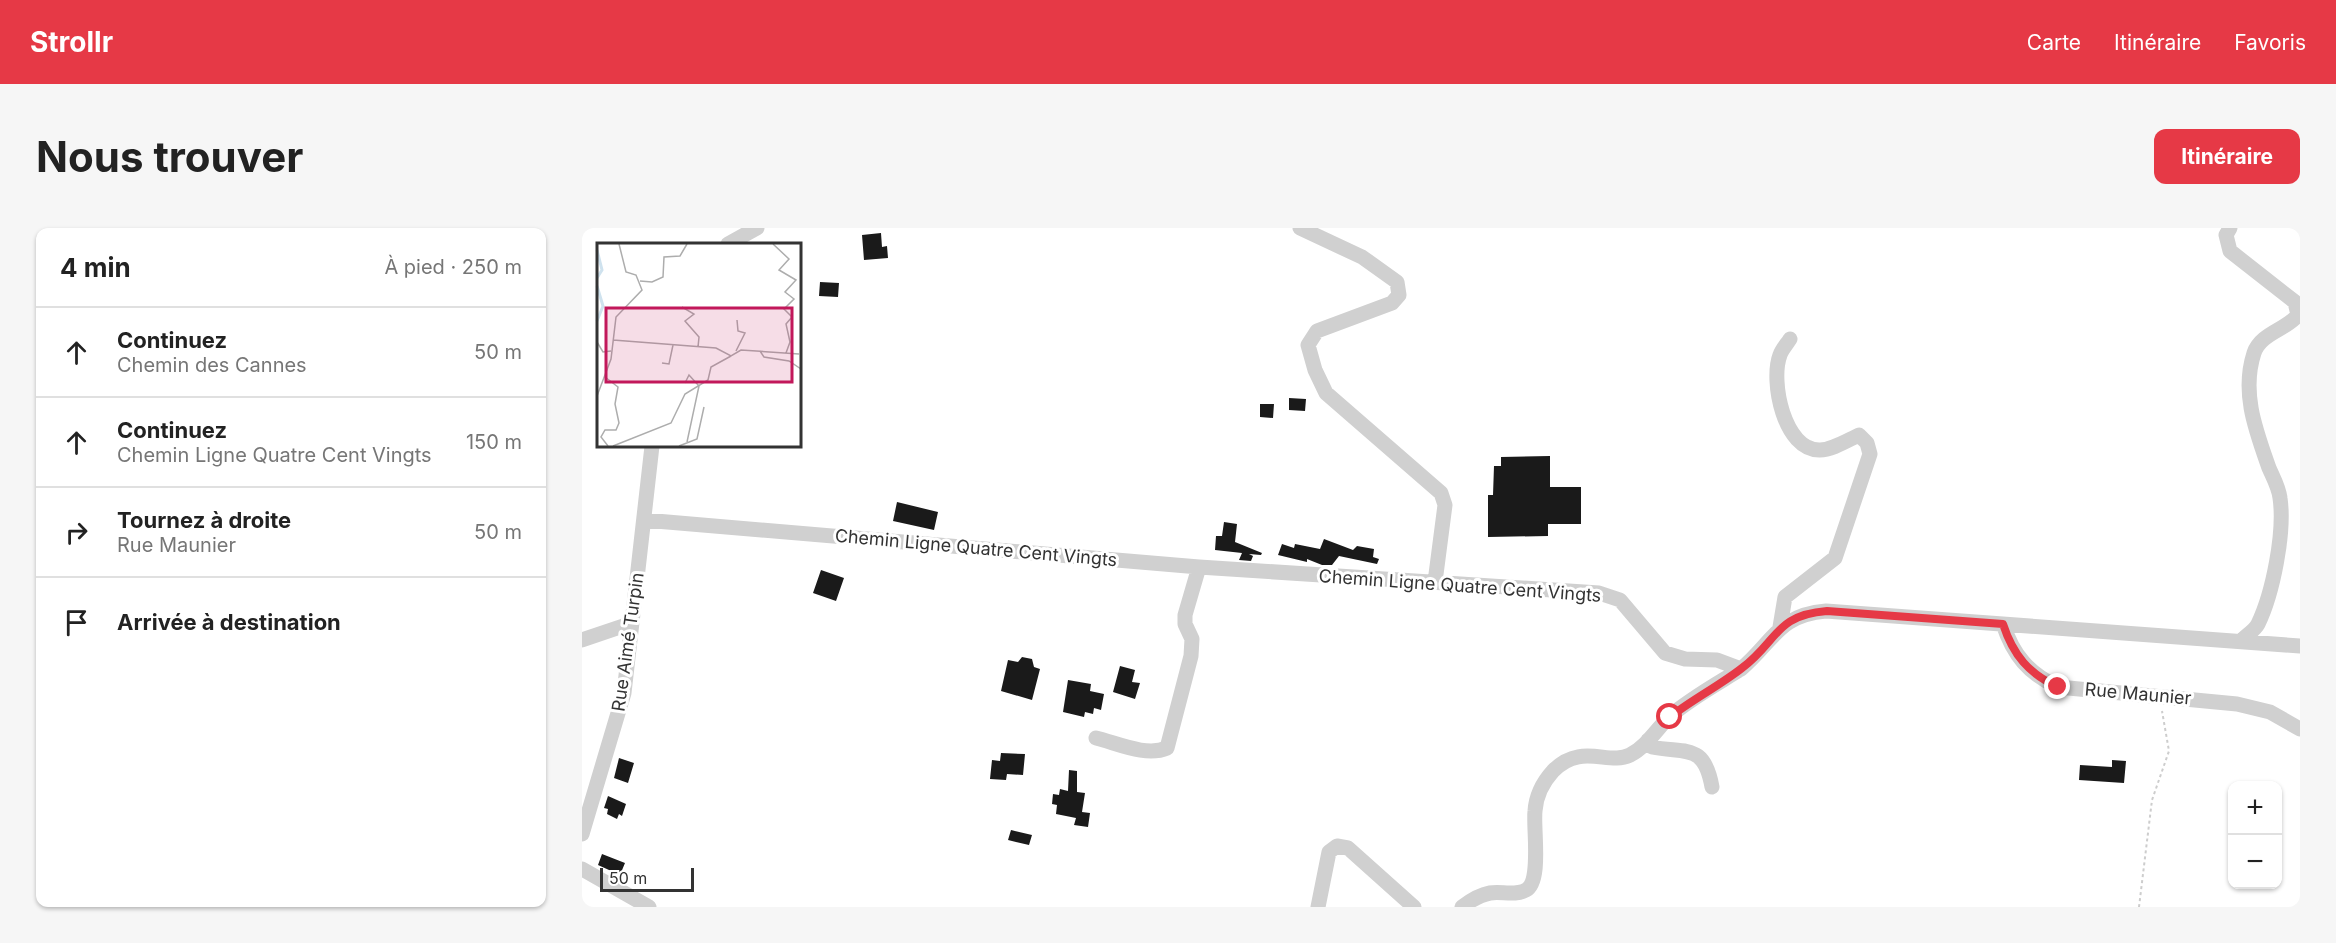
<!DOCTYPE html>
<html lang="fr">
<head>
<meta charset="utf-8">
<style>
	body { margin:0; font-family:Inter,sans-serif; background:#f6f6f6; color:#222 }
	.controls { position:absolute; right:18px; bottom:18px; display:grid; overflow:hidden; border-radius:12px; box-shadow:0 2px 4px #0004 }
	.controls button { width:54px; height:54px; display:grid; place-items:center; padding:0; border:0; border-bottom:2px solid #e0e0e0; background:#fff; color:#222; font:30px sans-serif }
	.scale { position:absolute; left:18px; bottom:15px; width:94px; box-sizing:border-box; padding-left:6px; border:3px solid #333; border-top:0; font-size:16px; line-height:21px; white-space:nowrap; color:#333; -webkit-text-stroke:4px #fff; paint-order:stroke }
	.stop { position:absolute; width:18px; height:18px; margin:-14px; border:4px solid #e63946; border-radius:50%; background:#fff }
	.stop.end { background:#e63946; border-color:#fff; box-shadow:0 2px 6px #0008 }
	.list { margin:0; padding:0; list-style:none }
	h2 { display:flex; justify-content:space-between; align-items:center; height:78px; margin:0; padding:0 24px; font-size:26px }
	h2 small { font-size:20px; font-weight:400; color:#767676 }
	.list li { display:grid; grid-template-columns:39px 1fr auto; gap:18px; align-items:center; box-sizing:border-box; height:90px; padding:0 24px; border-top:2px solid #e0e0e0 }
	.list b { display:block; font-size:22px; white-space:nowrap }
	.list p { margin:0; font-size:20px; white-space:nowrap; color:#767676 }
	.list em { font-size:20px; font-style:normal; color:#767676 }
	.icon { flex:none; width:33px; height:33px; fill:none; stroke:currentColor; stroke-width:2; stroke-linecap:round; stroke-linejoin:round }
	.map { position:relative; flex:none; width:1718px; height:679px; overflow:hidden; border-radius:12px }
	header { display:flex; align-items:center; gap:36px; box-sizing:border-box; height:84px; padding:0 30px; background:#e63946; color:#fff }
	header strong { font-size:28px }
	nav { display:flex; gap:33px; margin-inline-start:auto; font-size:21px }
	.intro { display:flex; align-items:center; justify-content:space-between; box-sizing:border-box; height:144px; padding:0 36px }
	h1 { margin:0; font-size:42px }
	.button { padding:15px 27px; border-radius:12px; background:#e63946; color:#fff; font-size:21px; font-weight:700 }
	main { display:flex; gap:36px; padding:0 36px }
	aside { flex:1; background:#fff; border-radius:12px; box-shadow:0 2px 4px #0004 }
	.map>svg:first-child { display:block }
	.building { fill:#1a1a1a }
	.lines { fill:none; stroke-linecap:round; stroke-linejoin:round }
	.path { stroke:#cdcdcd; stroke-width:2; stroke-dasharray:3 3; stroke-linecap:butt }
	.minor { stroke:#d0d0d0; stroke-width:15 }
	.route { stroke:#e63946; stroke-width:8 }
	.labels { text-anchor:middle; stroke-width:6; stroke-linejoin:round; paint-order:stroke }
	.street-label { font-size:18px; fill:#333; stroke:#fff }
	.inset-river { fill:none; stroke:#cfe2ee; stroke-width:3 }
	.inset-road { fill:none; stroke:#adadad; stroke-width:1.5 }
	.view { fill:#c2185b; fill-opacity:0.15; stroke:#c2185b; stroke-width:3 }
	.inset-edge { fill:none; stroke:#333; stroke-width:3 }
</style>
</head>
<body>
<header>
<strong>Strollr</strong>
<nav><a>Carte</a><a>Itinéraire</a><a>Favoris</a></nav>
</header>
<div class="intro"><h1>Nous trouver</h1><a class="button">Itinéraire</a></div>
<main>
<aside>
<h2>4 min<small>À pied · 250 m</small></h2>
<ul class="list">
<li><svg class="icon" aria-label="ahead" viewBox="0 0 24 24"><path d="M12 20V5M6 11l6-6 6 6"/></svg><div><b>Continuez</b><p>Chemin des Cannes</p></div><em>50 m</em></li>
<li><svg class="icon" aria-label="ahead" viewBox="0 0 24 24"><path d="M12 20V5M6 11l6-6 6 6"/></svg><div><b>Continuez</b><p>Chemin Ligne Quatre Cent Vingts</p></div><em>150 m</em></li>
<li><svg class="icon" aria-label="right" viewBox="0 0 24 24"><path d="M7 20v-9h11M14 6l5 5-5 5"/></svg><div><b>Tournez à droite</b><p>Rue Maunier</p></div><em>50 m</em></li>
<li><svg class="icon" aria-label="arrive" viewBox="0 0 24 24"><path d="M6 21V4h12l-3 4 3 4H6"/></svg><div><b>Arrivée à destination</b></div></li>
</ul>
</aside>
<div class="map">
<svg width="1718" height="679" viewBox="0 0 1718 679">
	<rect width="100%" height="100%" fill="#fff"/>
	<path class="building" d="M299 5 300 19 305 18 306 30 282 32 280 7Z
		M238 54 257 55 256 69 237 68Z
		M707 170 724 171 723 183 707 182Z
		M678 176H692L691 190 678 189Z
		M968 228V259H999V296H966V308L906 309V267H911L912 238H919V229Z
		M315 274 356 284 352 302 311 293Z
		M642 294 655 296 653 314 680 325 679 327 667 326 671 328 669 333 657 332 660 325 633 322 634 308H640Z
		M742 311 771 322 775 318 792 321 791 329 797 331 795 336 757 328 750 337H740L725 331V334L696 327 700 316 712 320 713 316 738 321Z
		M239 342 262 350 254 373 231 365Z
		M440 429 450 431 452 439 458 441 450 472 419 463 426 432 436 434Z
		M538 438 553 442 550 454 558 455 553 471 531 464Z
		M486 452 509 456 508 463 522 466 519 482 512 480 511 486 503 484 502 489 481 484Z
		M419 525 443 526 441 547 425 546 424 552 408 551 410 532 418 533Z
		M37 530 52 535 46 555 32 550Z
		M1530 532 1544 533 1542 555 1497 552 1498 537 1530 539Z
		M487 542 495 543V564L503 565 500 584 508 585 506 599 492 597 494 590 474 586 475 577 470 576 471 566 477 567 478 561 486 563Z
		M26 568 44 576 40 588 37 586 35 591 25 586 26 581 22 580Z
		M429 602 450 607 447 617 426 612Z
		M20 626 43 635 38 647 16 637Z"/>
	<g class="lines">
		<path class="path" d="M1557 679 1570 572 1587 523 1580 483"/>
		<path class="minor" d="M718 0 780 29 815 54 817 67 810 75 735 103 726 117 733 142 744 165 859 265 863 277 853 354
			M1648 0 1644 7 1648 23 1713 74 1716 87C1704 102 1679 105 1672 125 1659 165 1674 203 1687 240 1691 249 1697 260 1698 270 1703 304 1691 365 1676 396 1673 402 1665 407 1660 412
			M146 16 175 0
			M62 292 617 339 1017 365 1038 372 1083 425 1103 431 1135 432 1159 441C1192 413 1196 387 1244 383L1718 418
			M1421 396C1431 427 1447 446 1476 459L1655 476 1688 484 1718 501
			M1198 399 1203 369 1253 330 1288 226 1285 215 1277 207C1266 212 1250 222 1238 222 1202 223 1188 153 1198 127 1200 121 1205 116 1208 111
			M0 412 50 395
			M514 510C535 515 564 529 585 520L609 428 610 411 603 396V387L617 339
			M1066 512 1070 519C1103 526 1122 514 1130 559
			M0 606 42 465 70 218
			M0 641 67 679
			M736 679 747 624 755 618 766 620 832 679
			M880 679C888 673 897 667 908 665 919 663 933 668 944 662 960 653 951 601 953 583 954 568 961 554 971 543 999 514 1027 538 1048 527 1064 519 1075 501 1087 489 1109 470 1135 456 1159 441"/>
	</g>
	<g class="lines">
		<path class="route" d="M1088 489C1111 471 1137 458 1160 440 1196 413 1193 387 1245 383L1421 396C1431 427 1447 446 1476 459"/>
	</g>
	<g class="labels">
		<g class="street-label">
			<text transform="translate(394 320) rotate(5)" y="6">Chemin Ligne Quatre Cent Vingts</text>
			<text transform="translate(878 358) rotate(4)" y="6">Chemin Ligne Quatre Cent Vingts</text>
			<text transform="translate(46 414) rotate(-82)" y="6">Rue Aimé Turpin</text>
			<text transform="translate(1556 466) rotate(5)" y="6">Rue Maunier</text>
		</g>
	</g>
	<g transform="translate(15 15)">
		<rect width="204" height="204" fill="#fff"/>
		<path class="inset-river" d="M0 7 5 27 0 35M0 43 6 63 0 78"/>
		<path class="inset-road" d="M176 1 192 16 182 27 199 37 188 49 197 56 187 66 195 74 189 81 193 99 189 110M43 38 55 39 66 34 67 14 83 13 90 1M85 64 97 71 88 78 102 94 101 104M16 97 119 105 134 113 144 107 202 111M0 99 6 109 14 108M139 108 148 90 141 88 140 77M163 108 167 114 192 118 204 126M65 120 72 121 76 102M8 134 21 144 18 161 22 180 19 187H8L4 194 11 203M88 140 92 132 102 143 90 199M0 153 14 116 19 74 45 47 39 32 29 29 22 1M16 203 74 180 88 151 111 137 114 124 134 113M82 203 100 196 107 164"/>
		<path class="view" d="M9 65H195V139H9Z"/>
		<rect width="204" height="204" class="inset-edge"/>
	</g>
</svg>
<div class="controls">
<button>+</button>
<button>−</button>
</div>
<div class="scale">50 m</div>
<div class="stop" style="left:1088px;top:489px"></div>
<div class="stop end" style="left:1476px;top:459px"></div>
</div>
</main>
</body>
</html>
